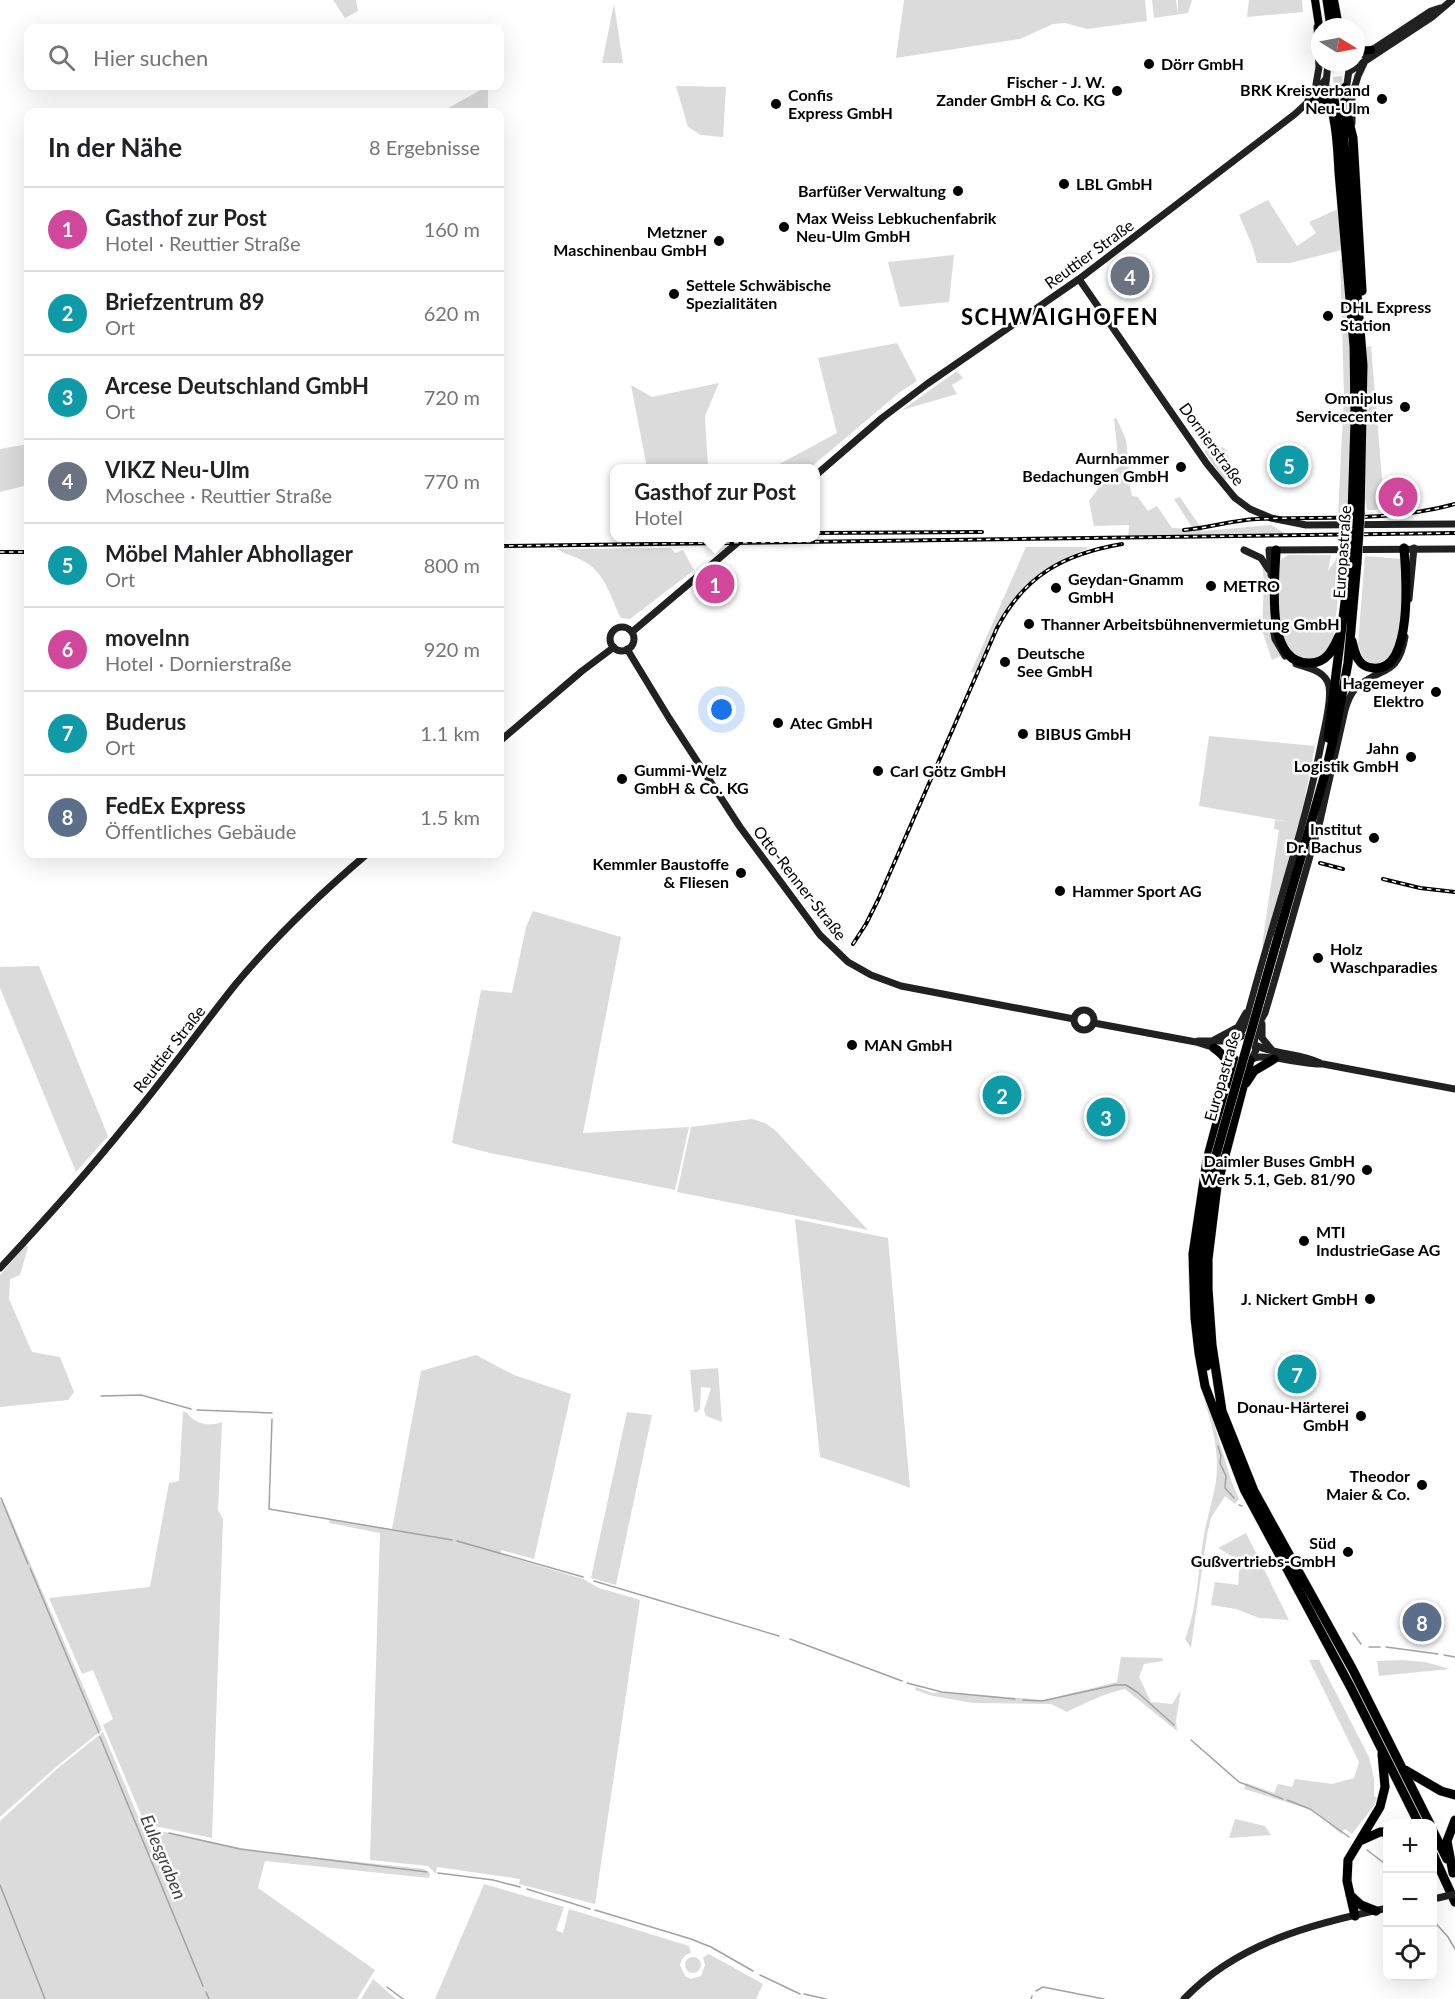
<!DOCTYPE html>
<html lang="de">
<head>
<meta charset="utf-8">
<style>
	body { margin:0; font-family:Lato,sans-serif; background:#f2f2f2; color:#202124 }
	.controls { position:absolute; right:18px; bottom:18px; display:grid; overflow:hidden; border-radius:12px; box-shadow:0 6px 24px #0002 }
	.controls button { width:54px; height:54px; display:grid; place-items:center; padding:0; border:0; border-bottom:2px solid #e0e0e0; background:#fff; color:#202124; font:30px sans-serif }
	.compass { position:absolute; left:1311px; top:18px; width:54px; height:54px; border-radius:50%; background:#fff; box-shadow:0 6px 24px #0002; rotate:100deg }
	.you { position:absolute; left:722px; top:710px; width:21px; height:21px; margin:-15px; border:4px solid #fff; border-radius:50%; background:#1a73e8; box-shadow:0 0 0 9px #1a73e833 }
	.badge { display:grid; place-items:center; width:39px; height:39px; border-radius:50%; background:#000; color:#fff; font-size:20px; font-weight:700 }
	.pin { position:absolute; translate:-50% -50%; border:3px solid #fff; box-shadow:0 2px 6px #0006 }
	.popup { position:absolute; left:610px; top:464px; width:210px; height:78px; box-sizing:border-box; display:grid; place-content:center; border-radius:12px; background:#fff; filter:drop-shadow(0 2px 4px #0005); font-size:20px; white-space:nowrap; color:#757577 }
	.popup b { font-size:22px; color:#202124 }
	.popup::after { content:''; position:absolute; left:50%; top:100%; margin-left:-12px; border:12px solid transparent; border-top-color:#fff }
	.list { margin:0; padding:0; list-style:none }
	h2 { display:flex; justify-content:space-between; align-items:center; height:78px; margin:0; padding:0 24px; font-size:26px }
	h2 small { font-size:20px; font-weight:400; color:#757577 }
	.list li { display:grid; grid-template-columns:39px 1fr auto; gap:18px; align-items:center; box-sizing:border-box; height:84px; padding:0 24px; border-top:2px solid #e0e0e0 }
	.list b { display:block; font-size:22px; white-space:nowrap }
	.list p { margin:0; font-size:20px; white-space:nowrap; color:#757577 }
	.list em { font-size:20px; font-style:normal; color:#757577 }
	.icon { flex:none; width:33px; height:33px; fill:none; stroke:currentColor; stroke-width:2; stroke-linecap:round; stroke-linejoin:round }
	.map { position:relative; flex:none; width:1455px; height:1999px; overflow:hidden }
	.search { position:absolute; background:#fff; box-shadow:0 6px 24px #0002; left:24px; top:24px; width:480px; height:66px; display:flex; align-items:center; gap:15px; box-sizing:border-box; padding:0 21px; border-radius:12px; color:#757577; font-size:22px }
	.panel { position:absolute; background:#fff; box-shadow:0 6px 24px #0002; left:24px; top:108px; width:480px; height:750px; border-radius:12px }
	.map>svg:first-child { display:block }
	.green { fill:#dbdbdb }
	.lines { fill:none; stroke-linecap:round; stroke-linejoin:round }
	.stream { stroke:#a2a2a2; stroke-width:1.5 }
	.highway-tunnel { stroke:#d9d9d9; stroke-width:9; stroke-dasharray:9 4.5; stroke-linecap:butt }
	.primary-casing { stroke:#dbdbdb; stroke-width:9 }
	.highway-casing { stroke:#dbdbdb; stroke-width:10 }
	.secondary { stroke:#212121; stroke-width:7 }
	.primary { stroke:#000; stroke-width:8 }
	.highway { stroke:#000; stroke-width:9 }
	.rail-casing { stroke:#000; stroke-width:4 }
	.rail { stroke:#fff; stroke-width:1.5; stroke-dasharray:4.5; stroke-linecap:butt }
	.highway-bridge-casing { stroke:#dbdbdb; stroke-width:10; stroke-linecap:butt }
	.secondary-bridge { stroke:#212121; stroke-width:7 }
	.highway-bridge { stroke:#000; stroke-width:9 }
	.poi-dot { fill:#000; stroke:#fff; stroke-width:2 }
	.labels { text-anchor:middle; stroke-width:5; stroke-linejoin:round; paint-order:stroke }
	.poi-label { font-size:16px; font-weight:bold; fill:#000; stroke:#fff; text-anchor:start }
	.street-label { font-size:16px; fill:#000; stroke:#fff }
	.water-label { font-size:18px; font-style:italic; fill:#434343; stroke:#fff }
	.district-label { font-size:22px; font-weight:bold; letter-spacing:1.5px; fill:#000; stroke:#fff }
</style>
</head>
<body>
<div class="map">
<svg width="1455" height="1999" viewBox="0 0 1455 1999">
	<rect width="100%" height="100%" fill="#fff"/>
	<path class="green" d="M333 0H356L358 11 345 18Z
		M904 0H1145L1147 21 1087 29 1065 23 1053 24 1020 39 896 58Z
		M1152 0H1176L1178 14V0H1192L1188 13 1154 18Z
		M1249 0H1302L1303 12 1247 17Z
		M614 4 623 63H602Z
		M488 86V112H441Z
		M676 86 726 87 723 137 701 135 688 127Z
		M1268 200 1297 246 1316 233 1309 222 1338 209 1342 250 1290 263H1257L1252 245 1239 215Z
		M954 255 949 302 900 307 888 262Z
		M1340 259H1345L1353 403 1351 516H1338L1344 394Z
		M897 343 917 381 900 392 810 468H772L837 433 818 358Z
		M1371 346 1384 503 1376 510H1367L1365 498 1366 347Z
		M957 371 963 378 952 385 957 394 902 410Z
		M719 383 705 416 708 468H647L631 385 652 397Z
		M1114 418 1117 419 1126 440 1129 469 1127 473 1132 496 1138 497 1148 511 1157 506 1172 528 1193 529 1174 499 1180 497 1203 531 1271 525 1288 535 1128 538 1129 525 1094 526 1089 501 1109 474 1119 467Z
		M28 444V485L0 492V449Z
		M1222 447 1227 450 1230 469 1225 481 1204 451 1210 448 1212 452Z
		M1026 547H1087V549C1018 576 1003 609 975 673L971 672Z
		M671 548 675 553 683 550 694 570 630 619 621 618C611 599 606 575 587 563 578 557 566 555 557 549Z
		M1288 555H1331L1328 571 1339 555H1343L1333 642C1327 652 1322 660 1308 660 1269 659 1278 586 1280 560Z
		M1365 556 1401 559 1403 582 1398 643 1387 663 1367 664 1363 658 1358 644Z
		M1262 565C1278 592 1264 627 1281 656L1272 660 1262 630 1264 581Z
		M1209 736 1315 746 1300 823 1264 946 1262 945 1279 830 1274 829 1275 820 1290 822 1199 806Z
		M533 911 621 937 583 1133 689 1127 675 1190 490 1153 452 1143 481 990 512 993 526 927Z
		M39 966 108 1136 76 1172 0 988V967Z
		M752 1119 765 1123 775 1130 868 1230 677 1192 691 1127Z
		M795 1219 888 1238 910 1488 886 1479 820 1457Z
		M26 1245 28 1247 20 1275 10 1279 9 1299 32 1352 60 1357 74 1392 68 1400 0 1407V1275Z
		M1188 1264H1191L1210 1411 1232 1483 1239 1499 1235 1504 1225 1496 1211 1518 1207 1534 1191 1648 1185 1639C1198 1606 1198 1569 1204 1535 1210 1502 1220 1486 1216 1450 1214 1428 1206 1408 1201 1387 1191 1347 1189 1305 1188 1264Z
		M476 1355 514 1375 571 1394 534 1559 501 1550V1554L583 1579 599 1588 640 1600 595 1904 519 1884 520 1879 437 1867 436 1874 428 1866 370 1860 380 1533 329 1523 330 1519 392 1529 421 1371Z
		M718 1368 722 1422 706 1416 704 1410 711 1388 701 1387 700 1409 697 1412H694L690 1370Z
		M183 1411 187 1413C195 1424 209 1427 222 1422L218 1510 223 1519 212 1838 145 1824 103 1725 113 1719 93 1670 82 1674 49 1598 150 1587 169 1483 179 1481Z
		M627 1412 652 1415 616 1585 591 1578Z
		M2 1498 102 1730 56 1767 0 1817V1501Z
		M1246 1533 1289 1620 1259 1618 1236 1609 1211 1605 1215 1582 1238 1585 1240 1561 1218 1548Z
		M1121 1657 1163 1658V1661L1144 1664 1139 1677 1151 1702 1172 1704 1181 1690 1176 1720 1177 1731 1125 1689C1103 1694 1087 1702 1067 1712L1051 1704 973 1703 933 1696 915 1690 916 1687 932 1693 943 1692 1044 1700 1117 1682Z
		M1309 1660H1319L1369 1757 1374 1779V1796L1377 1798 1373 1807 1352 1834 1345 1829 1341 1834 1320 1816 1309 1809 1244 1789 1246 1783 1274 1793 1278 1784 1292 1787 1295 1779 1332 1784 1354 1778 1359 1762Z
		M1402 1660 1425 1662 1450 1669 1379 1676 1377 1661Z
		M103 1732 142 1826 146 1828 255 1851 424 1869 430 1873 429 1878 265 1861 258 1888 375 1970 357 1999H0V1821L58 1768Z
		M1235 1819 1265 1826 1271 1835 1229 1838Z
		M484 1884 564 1907 556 1930 563 1933 569 1909 689 1946 691 1953C684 1955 682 1958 680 1965L685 1976 691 1979 701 1976 705 1965 703 1957 709 1954 763 1984 756 1999H435Z
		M685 1965a8 8 0 1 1 16 0a8 8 0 1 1-16 0Z
		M373 1979 396 1999H361Z"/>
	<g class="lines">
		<path class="stream" d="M101 1396 141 1395 191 1409
			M197 1410 272 1413
			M272 1419 269 1509 452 1540
			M1218 1446 1221 1456 1220 1463 1226 1476 1225 1488 1234 1498
			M1 1498 28 1564
			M1239 1505 1242 1506
			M457 1541 583 1577
			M30 1568 99 1733
			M594 1581 779 1636
			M1353 1633 1361 1644
			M790 1639 902 1681
			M1369 1647H1380
			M1386 1647 1438 1654
			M1444 1655 1455 1657
			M907 1683 942 1692 1015 1699
			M1023 1700 1042 1701 1115 1685H1126L1137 1692 1174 1725
			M100 1737 203 1986
			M1191 1740 1239 1782 1283 1799
			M1287 1800 1310 1809 1349 1837
			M169 1833 240 1849 427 1872
			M1367 1850 1384 1863
			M438 1873 493 1880 520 1887
			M0 1885 45 1999
			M527 1889 590 1909
			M595 1910 691 1939 711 1947 753 1971
			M1432 1919 1448 1937 1455 1949
			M760 1975 800 1994
			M387 1987 403 1999
			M1036 1991 1043 1987 1104 1999
			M206 1992 209 1999
			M804 1994 826 1999
			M1031 1999 1032 1996"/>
		<path class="highway-tunnel" d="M1336 63 1341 107"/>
		<defs>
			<path id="primary" d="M1315 0 1320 32
				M1334 0 1339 27
				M1356 51 1371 50"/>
			<path id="highway" d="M1327 0 1331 27
				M1345 88V106L1353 138 1362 291
				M1333 91 1336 113
				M1309 101C1316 99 1325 96 1329 104 1337 117 1338 156 1339 172 1344 230 1349 288 1354 346
				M1341 107 1363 365 1360 514
				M1352 513 1355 421 1354 342
				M1276 550C1275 580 1264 665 1310 663 1327 663 1333 649 1339 636
				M1352 641C1355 654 1358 667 1373 668 1414 673 1406 573 1404 548
				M1328 738 1350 562
				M1278 937 1327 767 1338 717 1348 663 1357 562
				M1214 1048C1224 1055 1230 1062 1228 1075
				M1234 1059 1207 1160 1193 1254 1195 1318 1199 1353 1205 1386 1244 1489 1351 1688 1419 1824
				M1250 1060 1217 1186 1208 1259V1289L1212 1345 1222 1411 1254 1491 1353 1670 1430 1824
				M1246 1083 1254 1071 1274 1059
				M1207 1366C1198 1299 1198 1228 1214 1162
				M1405 1770 1441 1791 1455 1795
				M1432 1829 1447 1859
				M1360 1841 1380 1832H1388
				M1432 1852 1455 1902
				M1453 1873 1447 1841 1455 1820
				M1350 1895 1361 1905 1376 1911
				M1355 1916 1347 1881 1348 1860 1380 1807 1385 1787 1382 1754"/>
		</defs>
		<use href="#primary" class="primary-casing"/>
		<use href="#highway" class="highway-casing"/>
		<path class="secondary" d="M1356 57 1375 48 1431 11 1440 8
			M1350 71 1432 17 1452 0
			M1326 83 1328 63
			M1315 90 1319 67 1317 27
			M1315 92 1328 88 1333 91H1341L1347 84 1350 63
			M1352 123V96L1358 76 1366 59
			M1079 279 1207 464 1235 498 1250 509 1271 518 1306 525 1455 524
			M816 475 882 418 927 384 1079 279 1295 114 1309 101 1325 80
			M1244 550 1261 558 1269 570
			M1271 575 1269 550 1455 549
			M1409 599 1414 548
			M610 639a12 12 0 1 1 24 0a12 12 0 1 1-24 0Z
			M1273 628 1275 639 1285 656
			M632 632 743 538
			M627 649 669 718 740 827 820 935 848 962 871 975 901 986 1074 1019
			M500 741 582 671 614 647
			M1074 1020a10 10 0 1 1 20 0a10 10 0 1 1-20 0Z
			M1094 1023 1196 1042 1218 1049
			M1262 1024V1038L1272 1050
			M1242 1036 1235 1039 1230 1048C1231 1055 1233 1061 1241 1062 1248 1063 1253 1057 1260 1057 1281 1057 1301 1064 1323 1064L1455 1089
			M1239 1037 1245 1025C1269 931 1302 840 1321 745 1324 729 1332 701 1329 686 1326 671 1308 668 1296 664
			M1198 1041H1233
			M1212 1041 1238 1027 1246 1013
			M1254 1043 1258 1025 1265 1013 1275 979 1320 821 1345 710C1347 703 1350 695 1355 689 1378 666 1398 679 1405 637
			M1255 1045C1276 1055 1300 1053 1320 1063
			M1252 1058 1256 1050 1252 1040
			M0 1268C45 1220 88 1172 129 1121 166 1077 199 1030 235 985 275 937 320 894 367 854
			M1184 1999C1237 1943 1314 1923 1388 1908"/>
		<use href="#primary" class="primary"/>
		<use href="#highway" class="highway"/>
		<defs>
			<path id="rail" d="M1184 530C1209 528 1233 520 1257 519 1324 516 1391 522 1455 504
				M816 533 982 532
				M500 546 1455 533
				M0 552H28
				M1320 863 1343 869
				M1383 879 1420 888 1455 892
				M853 944 866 924 878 900 997 628C1025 575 1064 554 1122 544"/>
		</defs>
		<use href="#rail" class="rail-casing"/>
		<use href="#rail" class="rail"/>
		<defs>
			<path id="highway-bridge" d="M1350 562 1352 513
				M1357 562 1360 514
				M1214 1162 1278 937"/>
		</defs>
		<use href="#highway-bridge" class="highway-bridge-casing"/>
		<path class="secondary-bridge" d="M1438 1898 1455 1894"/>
		<use href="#highway-bridge" class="highway-bridge"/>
	</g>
	<g class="poi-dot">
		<circle cx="1149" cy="64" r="6"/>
		<circle cx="1117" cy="91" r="6"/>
		<circle cx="1382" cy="99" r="6"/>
		<circle cx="776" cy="104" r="6"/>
		<circle cx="1064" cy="184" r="6"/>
		<circle cx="958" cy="191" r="6"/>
		<circle cx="784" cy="227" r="6"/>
		<circle cx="719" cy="241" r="6"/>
		<circle cx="674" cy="294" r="6"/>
		<circle cx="1328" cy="316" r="6"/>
		<circle cx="1405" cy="407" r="6"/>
		<circle cx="1181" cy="467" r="6"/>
		<circle cx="1211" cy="586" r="6"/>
		<circle cx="1056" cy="588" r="6"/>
		<circle cx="1029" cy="624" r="6"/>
		<circle cx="1005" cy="662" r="6"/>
		<circle cx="1436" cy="692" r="6"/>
		<circle cx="778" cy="723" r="6"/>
		<circle cx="1023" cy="734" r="6"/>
		<circle cx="1411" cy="757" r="6"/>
		<circle cx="878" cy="771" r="6"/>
		<circle cx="622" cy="779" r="6"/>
		<circle cx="1374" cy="838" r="6"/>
		<circle cx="741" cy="873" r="6"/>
		<circle cx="1060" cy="891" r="6"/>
		<circle cx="1318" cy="958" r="6"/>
		<circle cx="852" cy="1045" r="6"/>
		<circle cx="1367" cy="1170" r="6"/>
		<circle cx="1304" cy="1241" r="6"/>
		<circle cx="1370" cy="1299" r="6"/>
		<circle cx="1361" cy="1416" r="6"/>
		<circle cx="1422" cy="1485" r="6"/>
		<circle cx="1348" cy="1552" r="6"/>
	</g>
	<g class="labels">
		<g class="poi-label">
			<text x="1161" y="70">Dörr GmbH</text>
			<text x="1105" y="88" text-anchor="end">Fischer - J. W.<tspan x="1105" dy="18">Zander GmbH &amp; Co. KG</tspan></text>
			<text x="1370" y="96" text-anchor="end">BRK Kreisverband<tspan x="1370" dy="18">Neu-Ulm</tspan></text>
			<text x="788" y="101">Confis<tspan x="788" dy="18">Express GmbH</tspan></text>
			<text x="1076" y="190">LBL GmbH</text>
			<text x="946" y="197" text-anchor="end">Barfüßer Verwaltung</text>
			<text x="796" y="224">Max Weiss Lebkuchenfabrik<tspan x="796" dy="18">Neu-Ulm GmbH</tspan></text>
			<text x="707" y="238" text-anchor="end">Metzner<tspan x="707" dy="18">Maschinenbau GmbH</tspan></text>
			<text x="686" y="291">Settele Schwäbische<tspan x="686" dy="18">Spezialitäten</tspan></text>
			<text x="1340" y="313">DHL Express<tspan x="1340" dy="18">Station</tspan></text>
			<text x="1393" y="404" text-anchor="end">Omniplus<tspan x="1393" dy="18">Servicecenter</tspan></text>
			<text x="1169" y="464" text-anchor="end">Aurnhammer<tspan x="1169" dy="18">Bedachungen GmbH</tspan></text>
			<text x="1068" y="585">Geydan-Gnamm<tspan x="1068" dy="18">GmbH</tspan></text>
			<text x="1223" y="592">METRO</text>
			<text x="1041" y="630">Thanner Arbeitsbühnenvermietung GmbH</text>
			<text x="1017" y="659">Deutsche<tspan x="1017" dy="18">See GmbH</tspan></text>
			<text x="1424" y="689" text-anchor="end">Hagemeyer<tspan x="1424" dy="18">Elektro</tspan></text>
			<text x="790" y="729">Atec GmbH</text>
			<text x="1035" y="740">BIBUS GmbH</text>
			<text x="1399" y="754" text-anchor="end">Jahn<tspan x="1399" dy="18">Logistik GmbH</tspan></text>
			<text x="634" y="776">Gummi-Welz<tspan x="634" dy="18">GmbH &amp; Co. KG</tspan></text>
			<text x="890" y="777">Carl Götz GmbH</text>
			<text x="1362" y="835" text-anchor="end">Institut<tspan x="1362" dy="18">Dr. Bachus</tspan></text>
			<text x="729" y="870" text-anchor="end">Kemmler Baustoffe<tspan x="729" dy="18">&amp; Fliesen</tspan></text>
			<text x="1072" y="897">Hammer Sport AG</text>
			<text x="1330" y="955">Holz<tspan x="1330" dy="18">Waschparadies</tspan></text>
			<text x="864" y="1051">MAN GmbH</text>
			<text x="1355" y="1167" text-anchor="end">Daimler Buses GmbH<tspan x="1355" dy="18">Werk 5.1, Geb. 81/90</tspan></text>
			<text x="1316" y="1238">MTI<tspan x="1316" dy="18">IndustrieGase AG</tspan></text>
			<text x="1358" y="1305" text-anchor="end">J. Nickert GmbH</text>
			<text x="1349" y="1413" text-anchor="end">Donau-Härterei<tspan x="1349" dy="18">GmbH</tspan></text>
			<text x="1410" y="1482" text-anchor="end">Theodor<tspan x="1410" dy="18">Maier &amp; Co.</tspan></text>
			<text x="1336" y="1549" text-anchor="end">Süd<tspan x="1336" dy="18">Gußvertriebs-GmbH</tspan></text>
		</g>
		<g class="street-label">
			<text transform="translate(1089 254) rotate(-36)" y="6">Reuttier Straße</text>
			<text transform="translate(1212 444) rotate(54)" y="6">Dornierstraße</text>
			<text transform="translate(1342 552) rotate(-86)" y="6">Europastraße</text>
			<text transform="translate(800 883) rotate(52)" y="6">Otto-Renner-Straße</text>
			<text transform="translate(169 1049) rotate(-52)" y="6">Reuttier Straße</text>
			<text transform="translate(1222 1076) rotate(-74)" y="6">Europastraße</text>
		</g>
		<g class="water-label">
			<text transform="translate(163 1857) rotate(67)" y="6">Eulesgraben</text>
		</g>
		<g class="district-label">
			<text x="1060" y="325">SCHWAIGHOFEN</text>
		</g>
	</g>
</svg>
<div class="controls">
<button>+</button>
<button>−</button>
<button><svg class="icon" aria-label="locate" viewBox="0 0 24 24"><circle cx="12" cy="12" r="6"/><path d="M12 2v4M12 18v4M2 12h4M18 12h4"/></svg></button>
</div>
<svg class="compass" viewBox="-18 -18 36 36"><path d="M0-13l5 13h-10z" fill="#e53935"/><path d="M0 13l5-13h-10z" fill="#757577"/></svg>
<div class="you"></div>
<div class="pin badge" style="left:715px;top:584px;background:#d1479c">1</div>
<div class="popup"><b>Gasthof zur Post</b>Hotel</div>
<div class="pin badge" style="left:1002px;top:1095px;background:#0f9aa8">2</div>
<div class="pin badge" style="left:1106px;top:1117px;background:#0f9aa8">3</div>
<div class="pin badge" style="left:1130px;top:276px;background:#6b7280">4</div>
<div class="pin badge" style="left:1289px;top:465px;background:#0f9aa8">5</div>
<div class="pin badge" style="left:1398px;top:497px;background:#d1479c">6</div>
<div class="pin badge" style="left:1297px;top:1374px;background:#0f9aa8">7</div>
<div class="pin badge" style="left:1422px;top:1622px;background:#5c6f8a">8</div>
<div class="search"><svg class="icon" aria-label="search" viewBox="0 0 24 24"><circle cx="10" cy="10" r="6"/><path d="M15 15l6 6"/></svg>Hier suchen</div>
<section class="panel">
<h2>In der Nähe<small>8 Ergebnisse</small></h2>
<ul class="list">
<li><span class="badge" style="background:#d1479c">1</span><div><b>Gasthof zur Post</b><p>Hotel · Reuttier Straße</p></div><em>160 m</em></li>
<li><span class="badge" style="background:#0f9aa8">2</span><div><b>Briefzentrum 89</b><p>Ort</p></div><em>620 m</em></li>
<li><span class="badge" style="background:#0f9aa8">3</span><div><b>Arcese Deutschland GmbH</b><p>Ort</p></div><em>720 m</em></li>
<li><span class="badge" style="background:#6b7280">4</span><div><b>VIKZ Neu-Ulm</b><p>Moschee · Reuttier Straße</p></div><em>770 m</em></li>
<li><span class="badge" style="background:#0f9aa8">5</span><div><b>Möbel Mahler Abhollager</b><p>Ort</p></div><em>800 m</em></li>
<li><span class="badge" style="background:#d1479c">6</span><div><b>moveInn</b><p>Hotel · Dornierstraße</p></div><em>920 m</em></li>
<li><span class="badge" style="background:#0f9aa8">7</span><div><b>Buderus</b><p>Ort</p></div><em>1.1 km</em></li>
<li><span class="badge" style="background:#5c6f8a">8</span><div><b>FedEx Express</b><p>Öffentliches Gebäude</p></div><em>1.5 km</em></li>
</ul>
</section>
</div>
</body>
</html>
